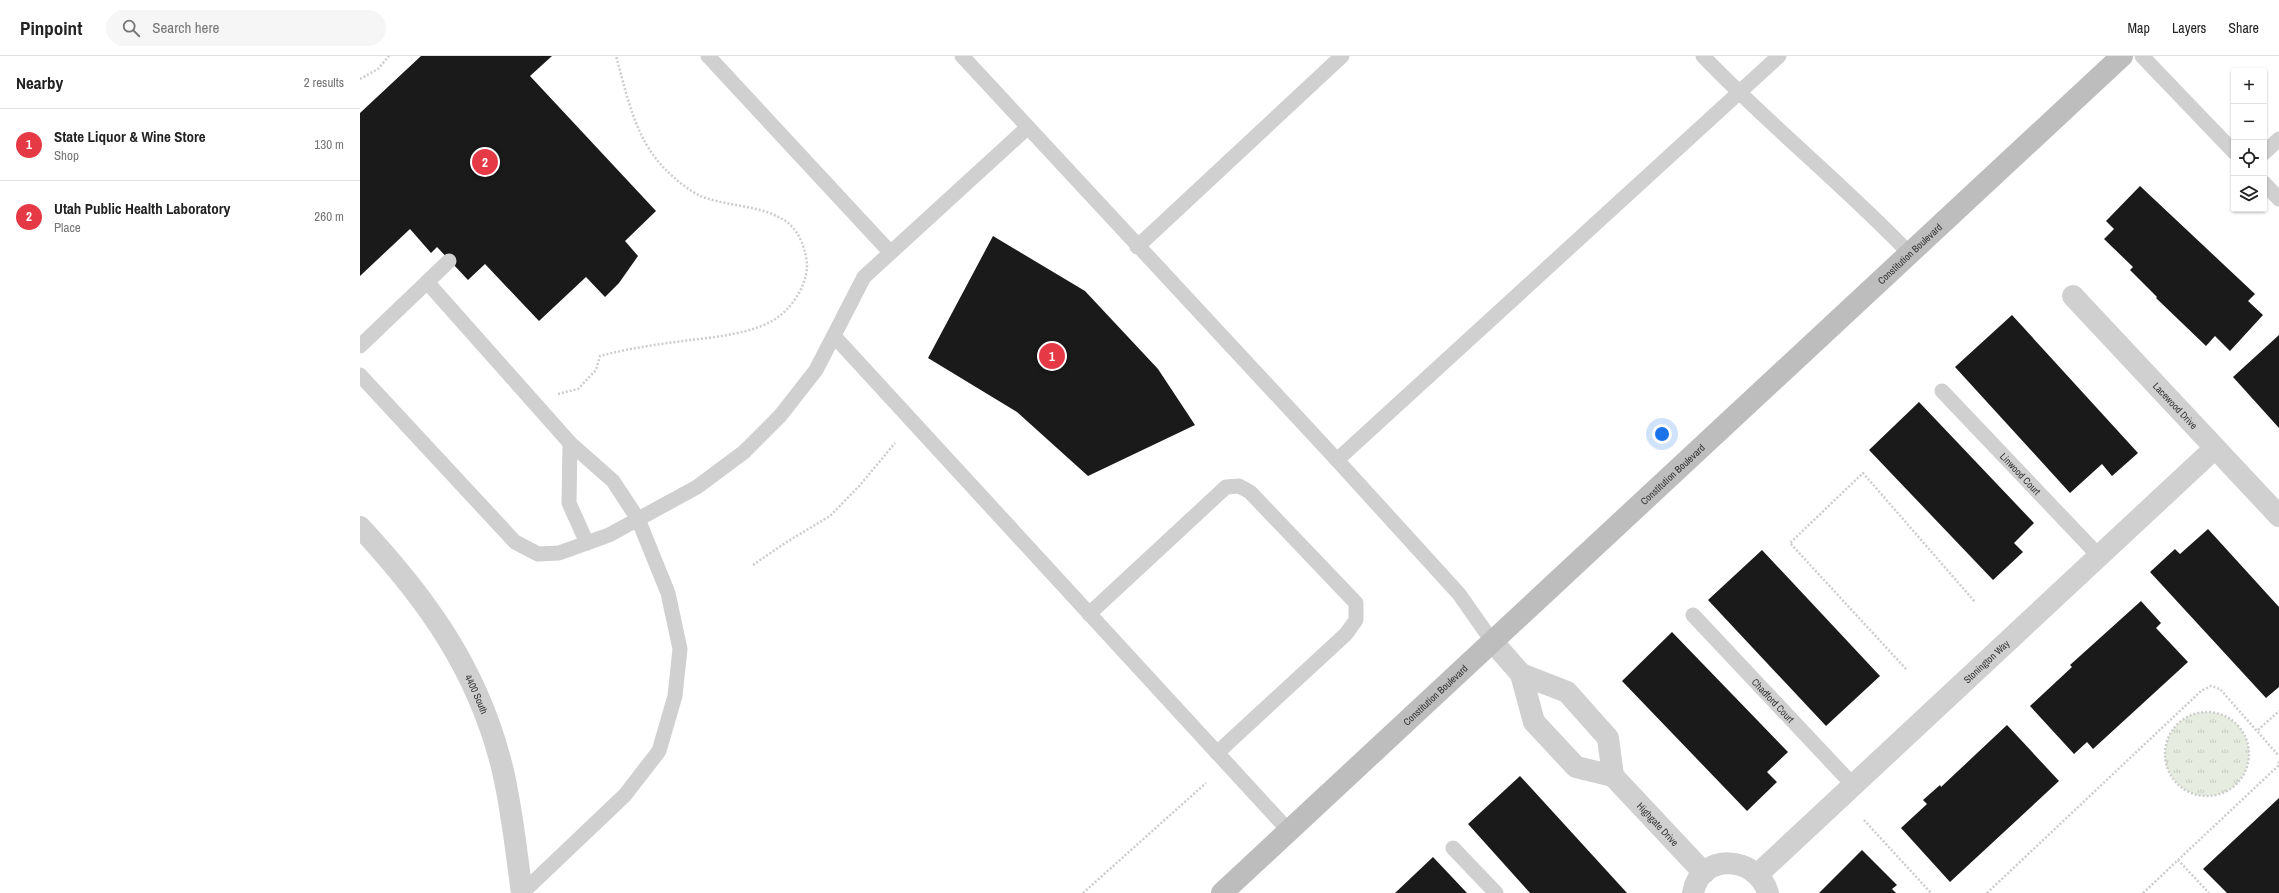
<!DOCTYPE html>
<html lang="en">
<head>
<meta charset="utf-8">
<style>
	body { margin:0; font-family:"Archivo Narrow",sans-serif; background:#f6f6f6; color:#222 }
	.controls { position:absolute; right:12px; top:12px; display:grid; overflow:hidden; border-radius:4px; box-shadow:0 1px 3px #0004 }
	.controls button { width:36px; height:36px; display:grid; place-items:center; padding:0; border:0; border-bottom:1px solid #e0e0e0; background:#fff; color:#222; font:20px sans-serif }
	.you { position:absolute; left:1302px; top:378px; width:14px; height:14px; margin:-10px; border:3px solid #fff; border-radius:50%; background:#1a73e8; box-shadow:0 0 0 6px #1a73e833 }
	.badge { display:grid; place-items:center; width:26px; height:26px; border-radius:50%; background:#e63946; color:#fff; font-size:13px; font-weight:700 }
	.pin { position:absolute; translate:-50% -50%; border:2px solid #fff; box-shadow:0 1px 4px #0006 }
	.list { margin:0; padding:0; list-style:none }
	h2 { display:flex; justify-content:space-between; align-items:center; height:52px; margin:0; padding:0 16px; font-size:17px }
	h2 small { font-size:13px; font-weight:400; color:#767676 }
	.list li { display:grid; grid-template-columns:26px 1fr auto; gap:12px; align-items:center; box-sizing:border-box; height:72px; padding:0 16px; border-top:1px solid #e0e0e0 }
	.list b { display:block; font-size:15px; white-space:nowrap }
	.list p { margin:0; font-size:13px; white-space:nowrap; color:#767676 }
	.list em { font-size:13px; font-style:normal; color:#767676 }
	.icon { flex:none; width:22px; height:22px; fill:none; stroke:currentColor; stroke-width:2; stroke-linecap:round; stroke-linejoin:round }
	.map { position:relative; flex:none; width:1919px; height:837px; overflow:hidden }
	header { display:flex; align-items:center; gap:24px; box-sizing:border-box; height:56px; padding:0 20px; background:#fff; border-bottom:1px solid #e0e0e0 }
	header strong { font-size:19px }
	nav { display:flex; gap:22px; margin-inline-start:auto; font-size:14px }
	.search { width:280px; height:36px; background:#f6f6f6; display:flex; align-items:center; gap:10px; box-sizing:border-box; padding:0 14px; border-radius:22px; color:#767676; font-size:15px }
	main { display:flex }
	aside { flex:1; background:#fff }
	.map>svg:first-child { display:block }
	.grass { fill:url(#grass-tufts) }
	.building { fill:#1a1a1a }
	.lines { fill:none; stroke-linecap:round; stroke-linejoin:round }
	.path { stroke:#cdcdcd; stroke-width:2.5; stroke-dasharray:2 2; stroke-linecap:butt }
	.lane { stroke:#d0d0d0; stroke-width:15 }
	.street { stroke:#d0d0d0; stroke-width:22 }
	.secondary { stroke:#bdbdbd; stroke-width:22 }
	.labels { text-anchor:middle; stroke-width:4; stroke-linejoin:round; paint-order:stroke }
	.street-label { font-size:10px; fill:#333; stroke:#fff }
</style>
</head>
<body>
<header>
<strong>Pinpoint</strong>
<div class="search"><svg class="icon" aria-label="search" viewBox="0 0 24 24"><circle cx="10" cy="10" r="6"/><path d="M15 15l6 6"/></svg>Search here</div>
<nav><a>Map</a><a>Layers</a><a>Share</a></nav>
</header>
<main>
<aside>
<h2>Nearby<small>2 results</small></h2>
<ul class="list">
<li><span class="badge">1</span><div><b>State Liquor &amp; Wine Store</b><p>Shop</p></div><em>130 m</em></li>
<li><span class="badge">2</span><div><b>Utah Public Health Laboratory</b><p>Place</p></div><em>260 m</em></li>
</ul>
</aside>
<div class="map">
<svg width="1919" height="837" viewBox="0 0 1919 837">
	<defs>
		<pattern id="grass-tufts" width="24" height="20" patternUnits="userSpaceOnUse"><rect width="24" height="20" fill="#e6ecdf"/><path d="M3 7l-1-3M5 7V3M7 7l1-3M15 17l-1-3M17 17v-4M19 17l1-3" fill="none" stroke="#c6cbc0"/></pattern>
	</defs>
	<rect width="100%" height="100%" fill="#fff"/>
	<path class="grass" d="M1805 698a42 42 0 1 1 84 0a42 42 0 1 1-84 0Z"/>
	<path class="building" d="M61 0H192L170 20 296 155 265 185 278 200 259 227 245 241 226 221 179 265 125 208 108 224 77 191 71 197 50 173 0 220V57Z
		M1780 130 1895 238 1888 245 1903 259 1870 295 1855 280 1846 290 1796 242 1797 241 1770 214 1773 211 1744 183 1754 173 1746 165Z
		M633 180 725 235 798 313 835 369 728 420 657 356 568 302Z
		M1652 259 1778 397 1752 420 1742 408 1710 437 1595 311Z
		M1919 279V372L1873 321Z
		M1559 346 1674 467 1654 487 1663 496 1633 524 1509 394Z
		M1848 473 1919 551V631L1906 642 1790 516 1815 493 1820 498Z
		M1402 494 1520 620 1466 670 1348 544Z
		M1781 545 1801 567 1796 572 1828 606 1733 693 1727 686 1714 698 1670 650 1712 611 1710 609Z
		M1312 576 1428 696 1407 716 1417 726 1387 755 1262 625Z
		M1647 669 1699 725 1590 826 1541 772 1567 748 1563 744 1580 729 1581 731Z
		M1160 720 1267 837H1170L1108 768Z
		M1919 742V837H1867L1843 813Z
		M1502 794 1537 829 1532 833 1536 837H1459Z
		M1073 801 1107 837H1035Z"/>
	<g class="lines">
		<path class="path" d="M0 23 18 13 29 0
			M198 338 218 333 236 314 240 300C270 292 300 288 330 284 356 281 388 278 412 265 430 255 446 232 447 211 447 196 440 176 427 166 403 149 370 151 343 141 330 136 315 123 305 113 275 83 267 39 256 0
			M393 509 425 487 470 460 501 428 535 387
			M1546 613 1430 487 1503 417 1615 546
			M1805 698a42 42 0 1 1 84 0a42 42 0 1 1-84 0Z
			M1898 674 1919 655
			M1504 764 1571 837
			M1818 804 1849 837
			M723 837 846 727
			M1627 837 1841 635 1851 630 1860 633 1919 700
			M1783 837 1918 710 1919 705"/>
		<g class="lane">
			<path d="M348 0 530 196"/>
			<path d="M602 0 977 404 1099 538 1132 585"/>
			<path d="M1343 0C1409 69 1484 129 1550 198"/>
			<path d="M1782 0 1874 96"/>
			<path d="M1904 97 1919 83"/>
			<path d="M1904 127 1919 143"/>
			<path d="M777 191 982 0"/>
			<path d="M67 226 210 387 253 425 278 463 308 537 320 593 315 640 299 695 265 739 162 837"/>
			<path d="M474 280 929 775"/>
			<path d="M0 290 89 205"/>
			<path d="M0 319 155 486 178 498 199 497 249 479 337 431 384 396 420 360 456 314 504 221 668 71"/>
			<path id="s1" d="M1582 335 1739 500"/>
			<path d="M210 387 209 447 227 487"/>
			<path d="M977 404 1419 0"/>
			<path d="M729 558 866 431 879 430 890 436 996 547V564L986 578 857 697"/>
			<path id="s2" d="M1333 559 1493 729"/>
			<path d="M1093 792 1136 837"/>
		</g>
		<g class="street">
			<path id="s3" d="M1713 240 1919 460"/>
			<path id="s4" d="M0 471C67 543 118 614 142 711 152 752 156 795 162 837"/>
			<path id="s5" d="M1132 585 1161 618 1174 666 1216 711 1253 720 1344 817"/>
			<path d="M1161 618 1207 636 1248 682 1253 720"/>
			<path id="s6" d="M1398 818 1855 392"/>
			<path d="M1333 837C1340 796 1397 799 1408 837"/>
		</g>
		<path class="secondary" id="s7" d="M862 837 1762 0"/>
	</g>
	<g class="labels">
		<g class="street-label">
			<text dy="4" stroke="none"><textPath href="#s7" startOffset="939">Constitution Boulevard</textPath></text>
			<text dy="4" stroke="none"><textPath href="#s3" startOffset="150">Lacewood Drive</textPath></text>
			<text dy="4" stroke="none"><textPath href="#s7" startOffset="615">Constitution Boulevard</textPath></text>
			<text dy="4" stroke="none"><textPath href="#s1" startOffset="114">Linwood Court</textPath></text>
			<text dy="4" stroke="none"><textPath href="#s6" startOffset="312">Stonington Way</textPath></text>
			<text dy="4" stroke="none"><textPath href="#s4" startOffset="205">4400 South</textPath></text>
			<text dy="4" stroke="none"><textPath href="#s7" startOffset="291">Constitution Boulevard</textPath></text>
			<text dy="4" stroke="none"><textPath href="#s2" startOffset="117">Chadford Court</textPath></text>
			<text dy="4" stroke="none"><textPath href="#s5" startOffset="259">Highgate Drive</textPath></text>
		</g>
	</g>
</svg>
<div class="controls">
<button>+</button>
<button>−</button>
<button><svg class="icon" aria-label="locate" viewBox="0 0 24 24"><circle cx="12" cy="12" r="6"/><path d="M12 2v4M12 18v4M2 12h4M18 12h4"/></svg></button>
<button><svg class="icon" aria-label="layers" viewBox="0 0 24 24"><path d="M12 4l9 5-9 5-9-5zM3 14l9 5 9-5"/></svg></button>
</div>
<div class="you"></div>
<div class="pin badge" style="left:692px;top:300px">1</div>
<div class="pin badge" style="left:125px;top:106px">2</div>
</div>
</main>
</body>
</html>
